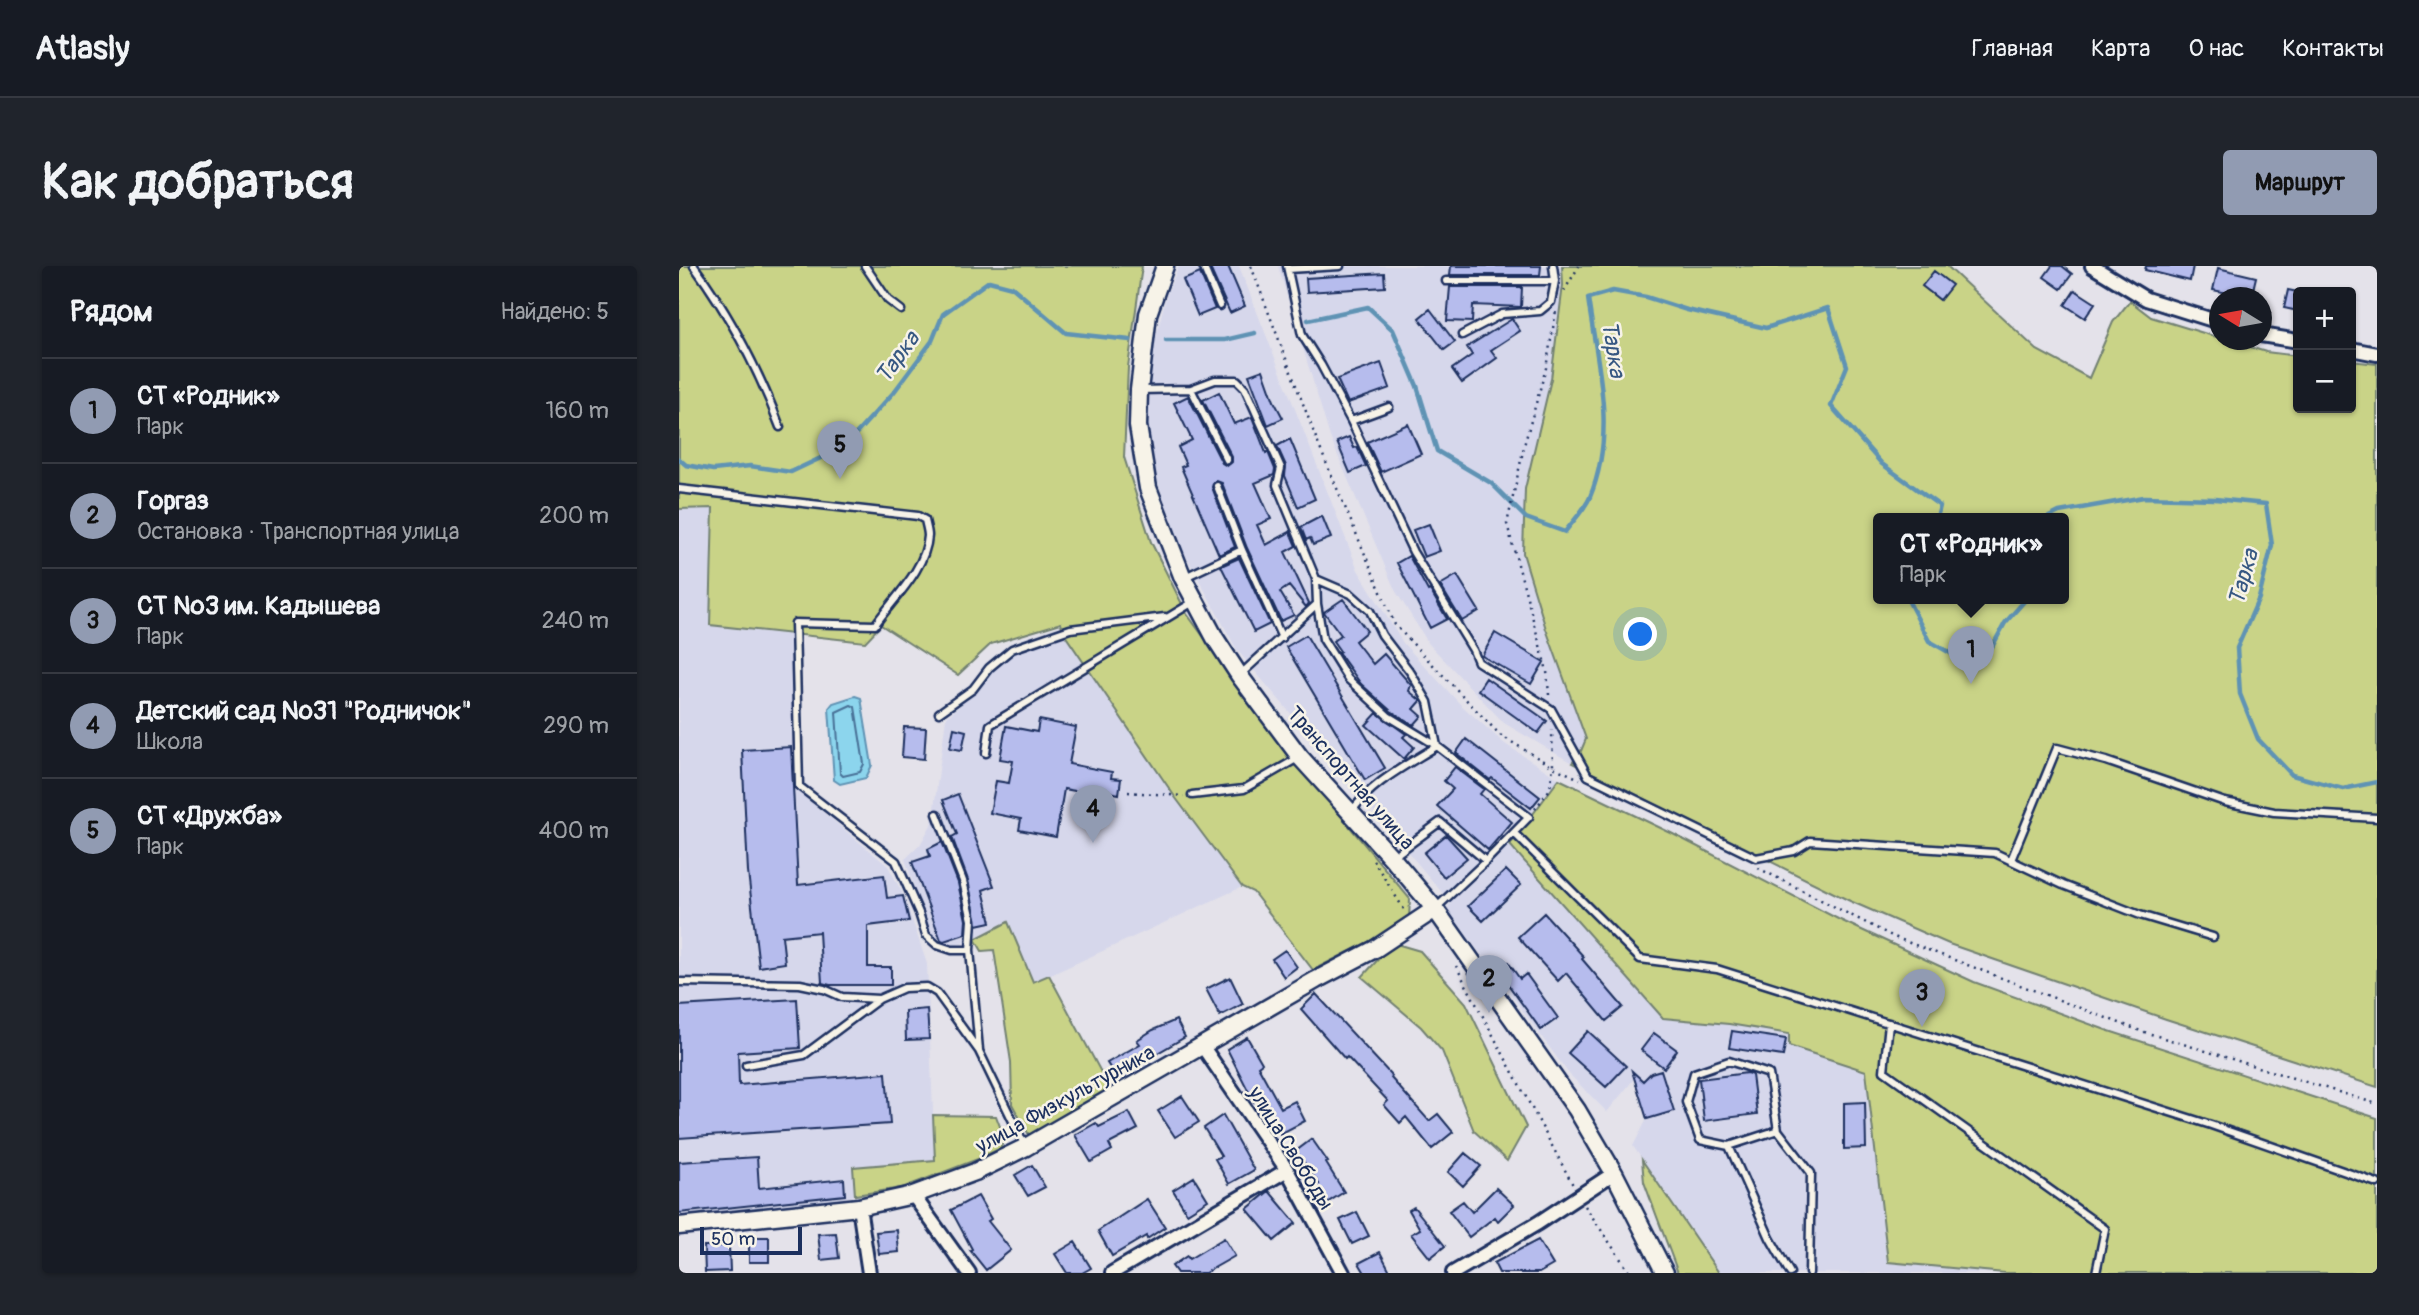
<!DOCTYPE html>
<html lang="ru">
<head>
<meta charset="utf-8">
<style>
	body { margin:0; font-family:Pangolin,sans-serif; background:#20242c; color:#f1f3f6 }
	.controls { position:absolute; right:21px; top:21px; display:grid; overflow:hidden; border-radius:7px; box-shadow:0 2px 5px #0004 }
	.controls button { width:63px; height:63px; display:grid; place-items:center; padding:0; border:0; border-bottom:2px solid #363941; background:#171b24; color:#f1f3f6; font:35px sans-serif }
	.compass { position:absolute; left:1530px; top:21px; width:63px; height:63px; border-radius:50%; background:#171b24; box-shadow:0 2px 5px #0004; rotate:281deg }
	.scale { position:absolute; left:21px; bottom:18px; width:102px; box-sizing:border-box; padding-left:7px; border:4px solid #1b2f5e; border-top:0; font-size:19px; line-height:24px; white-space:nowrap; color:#1b2f5e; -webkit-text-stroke:5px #f7f3e8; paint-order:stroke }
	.you { position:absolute; left:962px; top:369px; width:24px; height:24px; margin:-18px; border:5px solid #fff; border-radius:50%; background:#1a73e8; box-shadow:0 0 0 10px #1a73e833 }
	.badge { display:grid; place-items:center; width:46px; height:46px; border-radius:50%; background:#919bb2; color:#111; font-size:23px; font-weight:700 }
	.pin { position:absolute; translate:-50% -58px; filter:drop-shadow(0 2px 4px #0008) }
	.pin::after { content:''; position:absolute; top:37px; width:24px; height:21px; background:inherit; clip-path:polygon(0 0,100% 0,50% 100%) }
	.popup { position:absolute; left:1194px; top:247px; width:196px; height:91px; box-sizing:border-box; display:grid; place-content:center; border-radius:7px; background:#171b24; filter:drop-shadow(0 2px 5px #0005); font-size:23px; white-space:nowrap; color:#9ea1a6 }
	.popup b { font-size:26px; color:#f1f3f6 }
	.popup::after { content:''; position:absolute; left:50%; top:100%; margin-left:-14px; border:14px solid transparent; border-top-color:#171b24 }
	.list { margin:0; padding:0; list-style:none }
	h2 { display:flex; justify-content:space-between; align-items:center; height:91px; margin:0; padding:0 28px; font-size:30px }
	h2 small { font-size:23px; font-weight:400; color:#9ea1a6 }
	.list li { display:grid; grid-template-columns:46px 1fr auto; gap:21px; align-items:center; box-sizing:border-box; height:105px; padding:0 28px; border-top:2px solid #363941 }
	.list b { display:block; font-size:26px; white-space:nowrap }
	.list p { margin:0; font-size:23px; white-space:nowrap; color:#9ea1a6 }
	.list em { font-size:23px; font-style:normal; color:#9ea1a6 }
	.map { position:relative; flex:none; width:1698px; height:1007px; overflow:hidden; border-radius:7px }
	header { display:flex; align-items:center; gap:42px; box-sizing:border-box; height:98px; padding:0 35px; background:#171b24; border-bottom:2px solid #363941 }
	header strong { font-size:33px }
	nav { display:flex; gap:38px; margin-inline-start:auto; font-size:24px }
	.intro { display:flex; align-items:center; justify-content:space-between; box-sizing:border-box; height:168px; padding:0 42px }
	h1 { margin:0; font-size:49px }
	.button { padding:18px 32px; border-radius:7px; background:#919bb2; color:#111; font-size:24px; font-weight:700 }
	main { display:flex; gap:42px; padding:0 42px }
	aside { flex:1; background:#171b24; border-radius:7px; box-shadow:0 2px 5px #0004 }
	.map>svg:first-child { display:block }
	.built { fill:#d6d7eb }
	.green { fill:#c9d387; stroke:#728172; stroke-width:2; fill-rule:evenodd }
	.water { fill:#8cd5ed; stroke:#5f93b4; stroke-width:2 }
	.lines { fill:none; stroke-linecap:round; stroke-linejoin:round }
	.shore { stroke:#487197; stroke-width:2 }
	.stream { stroke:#5f93b4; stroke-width:4.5 }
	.building { fill:#b6bced; stroke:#1b2f5e; stroke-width:2 }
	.service-casing { stroke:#1b2f5e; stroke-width:11 }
	.minor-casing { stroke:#1b2f5e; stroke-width:18 }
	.tertiary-casing { stroke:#1b2f5e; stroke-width:21 }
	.path { stroke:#1b2f5e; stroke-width:2.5; stroke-dasharray:2 5; stroke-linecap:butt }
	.service { stroke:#f7f3e8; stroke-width:6 }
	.minor { stroke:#f7f3e8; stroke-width:12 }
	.tertiary { stroke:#f7f3e8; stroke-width:16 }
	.labels { text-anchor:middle; stroke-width:5; stroke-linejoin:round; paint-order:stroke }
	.street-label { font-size:21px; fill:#1b2f5e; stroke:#f7f3e8 }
	.water-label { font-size:23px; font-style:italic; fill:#375882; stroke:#f7f3e8 }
</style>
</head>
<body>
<header>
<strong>Atlasly</strong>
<nav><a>Главная</a><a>Карта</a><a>О нас</a><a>Контакты</a></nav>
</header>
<div class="intro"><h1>Как добраться</h1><a class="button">Маршрут</a></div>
<main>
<aside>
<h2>Рядом<small>Найдено: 5</small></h2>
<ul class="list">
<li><span class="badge">1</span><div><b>СТ «Родник»</b><p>Парк</p></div><em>160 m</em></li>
<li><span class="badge">2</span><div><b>Горгаз</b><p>Остановка · Транспортная улица</p></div><em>200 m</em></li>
<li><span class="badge">3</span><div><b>СТ №3 им. Кадышева</b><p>Парк</p></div><em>240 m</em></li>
<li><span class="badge">4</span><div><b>Детский сад №31 &quot;Родничок&quot;</b><p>Школа</p></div><em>290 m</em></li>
<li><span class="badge">5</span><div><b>СТ «Дружба»</b><p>Парк</p></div><em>400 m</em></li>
</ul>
</aside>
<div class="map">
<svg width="1698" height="1007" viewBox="0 0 1698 1007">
	<rect width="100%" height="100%" fill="#e4e2ea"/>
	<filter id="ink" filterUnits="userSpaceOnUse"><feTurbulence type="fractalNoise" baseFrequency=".0143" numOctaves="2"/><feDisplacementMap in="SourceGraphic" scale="14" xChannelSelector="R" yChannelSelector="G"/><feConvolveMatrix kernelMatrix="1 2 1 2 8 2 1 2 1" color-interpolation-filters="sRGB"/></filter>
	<g filter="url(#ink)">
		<path class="built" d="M500 0H560L679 304 724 377 782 439 826 478 880 513 831 579 984 752 1050 758 1110 768V780L1187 804 1209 996 1326 1007H1040L954 880 968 853 955 813 928 846 890 808 768 642 772 637 558 384 499 275 471 193 466 131 470 98 488 27Z
			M599 0H883L884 19 872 113 846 223 844 287 867 363 907 473 902 485 893 497 825 457 750 378 716 324 651 171Z
			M34 241 31 359 112 366 115 522 209 600 225 630 248 698 256 895 175 901 176 929 152 936 0 952V243Z
			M384 366 496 531 563 621 354 717 329 656 296 673 270 682 258 677 250 668 226 593 241 579 253 557 267 452 290 431 318 397 342 381Z"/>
		<path class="green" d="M0 0H463L449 101 445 191 472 276 508 348 606 483 731 633 730 653 707 667 634 704 574 626 563 621 496 531 384 366 382 357 312 378 279 409 202 359 186 376 31 359 34 242 0 243Z
			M883 0H1268L1358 84 1410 112 1434 56 1451 35 1472 51 1587 86 1619 90V142H1672V95L1698 98V821L1487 753 1270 678 1171 635 893 497 902 485 907 473 867 363 844 287 846 223 872 113 884 19ZM1199 252H1385V332H1199Z
			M880 513 992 567 1159 653 1295 716 1427 764 1698 852V1007H1326L1209 996 1187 805 1110 780V768L1050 758 984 752 831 579Z
			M329 656 354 716 370 709 431 823 350 869 333 838 332 796 315 684 303 685 296 673Z
			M714 677 741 685 787 737 847 861 828 895 795 865 763 785 742 761 683 711Z
			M254 849 317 850 325 871 322 882 299 893 223 922 176 929 174 901 256 894Z
			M963 894 1040 1007H999L965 916Z"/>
		<path class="water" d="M176 430 182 432 193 499 187 512 161 518 155 514 150 442 154 437Z"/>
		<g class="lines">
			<path class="shore" d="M172 439 176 441 185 498 181 506 164 510 161 507 157 446Z"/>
			<path class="stream" d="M629 54 689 41 714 64 738 120 758 185 812 217 847 252 886 266C894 255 906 243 911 231 938 165 918 99 909 32L934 25 967 31 1008 44 1087 62 1149 42 1168 100 1152 140 1203 198 1261 240 1258 252
				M487 74H546L576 67
				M0 193 7 199 34 204 71 200 112 206 165 181 215 126 253 75 264 48 310 15 333 21 387 67 451 74
				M1368 252 1380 246 1465 231 1536 233 1587 238 1593 279 1580 332 1558 382 1561 428 1579 473 1613 509 1664 523 1698 516
				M1228 332 1250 375 1282 393 1313 381 1326 357 1348 332"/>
		</g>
		<path class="building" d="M530 0H549L566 40 551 47Z
			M772 0H862L861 9H771Z
			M1373 0H1383L1393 8 1382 23 1365 11Z
			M1467 0H1514L1511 15 1466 4Z
			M1539 2 1577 11 1572 32 1534 24Z
			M1255 5 1273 19 1261 34 1243 20Z
			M521 7 536 43 519 50 504 14Z
			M705 7 706 21 628 26 627 12Z
			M771 21H843L842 41 794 39 793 56 768 55Z
			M1396 24 1416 37 1406 52 1386 39Z
			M1609 24 1619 26V45L1605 42Z
			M751 43 776 76 765 84 740 52Z
			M833 53 841 65 812 84 818 92 783 117 773 103 793 89 788 81Z
			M702 97 711 122 669 137 658 113Z
			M584 104 595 135 604 152 589 159 570 109Z
			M540 126 555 158 573 151 587 187 589 186 596 203 595 209 576 217 592 253 578 259 587 279 611 266 617 280 606 286 630 337 627 341 610 320 601 326 615 349 602 355 568 282 543 217 537 215 533 221 556 281 540 289 502 201 507 199 499 181 513 174 495 137 509 130 543 197 548 200 553 196V191L524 134Z
			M729 158 742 188 702 206 688 176Z
			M670 171 675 182 678 181 687 200 671 207 658 176Z
			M611 173 636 233 619 241 606 210 607 200 598 180Z
			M643 250 652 272 634 279 631 272 627 274 622 261Z
			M750 258 761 285 745 291 734 264Z
			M730 290 749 325 751 324 768 353 751 362 718 297Z
			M560 292 591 358 575 366 542 300Z
			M778 309 800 345 783 355 761 319Z
			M664 333 688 365 676 375 694 398 705 388 732 419 730 425 742 435 735 443 743 450 735 459 712 445 682 418 659 386 661 385 654 375 662 369 645 346Z
			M816 367 865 396 852 418 803 390Z
			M627 369 706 502 686 514 607 381Z
			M807 412 868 455 859 467 799 424Z
			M698 447 727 468 724 471 735 481 725 493 687 459Z
			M360 454 397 461 390 498 433 506 432 512 442 513 440 528 430 526 429 531 385 523 377 571 340 564 342 553 311 547 317 515 330 517 334 495 321 493 327 460 358 466Z
			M225 461 247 462 245 493 223 491Z
			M275 462 287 465 283 484 271 482Z
			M787 473 861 531 852 542 813 512 811 514 777 487Z
			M112 481 119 619 205 609 208 632 224 630 230 655 189 660V701H212V719H151L143 717 140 666 103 670 106 697 80 701 69 606 63 484Z
			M776 501 805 523 801 528 833 556 809 584 758 540 774 523 765 515Z
			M279 528 315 620 304 624 312 656 298 659 289 614 273 571 278 568 264 534Z
			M767 569 788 592 765 611 745 587Z
			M263 576 279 617 287 654 286 668 265 675 262 674 233 596 251 590 249 583Z
			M827 604 842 619 804 655 789 640Z
			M865 647 905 691 903 693 944 741 927 755 887 707 879 715 839 671Z
			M606 684 618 701 605 711 593 693Z
			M829 696 841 713 847 708 879 752 862 764 818 703Z
			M551 711 564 738 541 750 527 723Z
			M637 728 713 810 712 812 750 855 759 848 774 866 753 883 727 851 721 857 705 839 709 835 668 791 666 793 622 743Z
			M118 733 121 782 59 786 60 819 207 807 211 858 0 872V740Z
			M248 743 250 773 227 774 226 745Z
			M497 754 506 771 437 811 428 797 461 778 458 774 474 764Z
			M909 765 947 800 927 821 889 787Z
			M1053 765 1107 773 1104 790 1050 782Z
			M975 767 998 784 985 802 962 784Z
			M568 771 583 797 579 800 602 842 616 835 626 855 601 868 583 832 575 836 548 783Z
			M982 804 995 845 968 853 953 805 964 815 972 807Z
			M1068 807 1073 809 1078 848 1025 855 1020 813Z
			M503 830 520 856 496 871 479 845Z
			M1186 836 1187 882 1165 883V837Z
			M450 846 459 863 430 878 433 884 412 896 396 869 417 857 420 861Z
			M544 849 575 904 550 918 536 893 542 890 525 862Z
			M633 873 649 896 647 897 665 926 646 938 635 920 640 918 617 885Z
			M786 887 802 900 784 920 769 906Z
			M78 891 80 922 165 913 166 929 0 947V896Z
			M353 899 366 921 349 930 336 909Z
			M515 911 529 934 508 947 494 924Z
			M817 922 835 939 819 955 816 951 790 971 770 945 784 935 793 946Z
			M590 925 617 957 595 975 568 943Z
			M299 930 312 953 309 955 332 984 307 1004 291 984 293 983 272 944Z
			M468 933 486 961 468 973 467 970 433 990 419 965Z
			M735 941 766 980 751 992 732 968 741 963 730 944Z
			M678 946 690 970 673 978 661 954Z
			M218 964 220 986 200 988 197 966Z
			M157 967 160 992 142 994 139 968Z
			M70 971H90V996H70Z
			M545 972 556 990 526 1007H498L493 1000 508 990 510 993Z
			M859 974 874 999 860 1007H820L815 997Z
			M396 976 412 1002 403 1007H388L376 988Z
			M25 980H50L51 1005 26 1006Z
			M701 986 712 1007H686L680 997Z"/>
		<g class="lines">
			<defs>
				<path id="service" d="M15 0C50 48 80 105 101 161
					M186 0 209 34 222 44
					M524 0 541 40
					M608 0 623 69 642 99 672 155 710 141
					M609 3 661 0
					M767 15H876
					M783 69 823 48 861 45 872 36 876 15 874 0
					M512 123 536 114H558L566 122 602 202 598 219 637 313
					M460 124 512 123 548 194
					M672 155 734 286 794 384 799 396 872 443 909 510 1077 592 1115 585 1131 575 1316 587 1384 619 1461 649 1534 671
					M538 220 563 284 603 372
					M0 223 239 250 246 254C247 259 249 265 249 270 247 303 214 333 196 359L116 357 120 520 217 595 240 647 247 669 258 679 273 684H291
					M504 312 563 284
					M638 338 644 373 669 413 709 450 758 480 850 551 807 595 757 642
					M562 408 638 338 637 313 672 328 691 345 703 369 732 407 749 436 758 480C728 499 691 517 672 547
					M260 447 294 423 310 402 333 383 391 363 486 351
					M307 487 311 459 516 335
					M513 529 565 523 619 492
					M258 548 284 615 293 654 291 684 300 784
					M835 567 961 693 1038 703 1532 859 1698 917
					M715 590 761 556 807 595
					M1332 594 1378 482 1427 495 1546 536 1595 546 1698 552
					M0 716 121 718 145 723 163 731 200 733 225 722 248 721 258 727 300 785 346 880
					M1210 757 1205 805 1426 963 1417 1007
					M67 799 125 789 200 733
					M1099 864 1050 880 1021 874 1007 836 1015 807 1050 795 1090 808 1099 864 1132 907 1130 1007
					M1050 880 1091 972 1111 1007"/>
				<path id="minor" d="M1413 0 1467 33 1540 56
					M1582 69 1619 75
					M1672 83 1698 88
					M524 781 608 904 664 1007
					M234 929 290 1007
					M180 941 190 1007
					M433 1007 608 904
					M774 1007 859 957 935 907"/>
				<path id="tertiary" d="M486 0 469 48 460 124 459 160 469 222 504 312 536 372 560 409 621 491 713 592 756 643 898 844 935 907 986 1007
					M0 960 180 941 234 929 296 906 347 881 637 714 696 683 756 643"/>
			</defs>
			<use href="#service" class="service-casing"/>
			<use href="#minor" class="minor-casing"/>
			<use href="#tertiary" class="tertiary-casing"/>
			<path class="path" d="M572 0 640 180 716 359 821 469 874 501 901 513
				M885 25 900 0
				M870 429 868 405 828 258 846 176 867 102 877 45
				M449 526 505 530
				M856 543 871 523 874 501 873 464
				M694 594 726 645
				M1079 602 1215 671 1459 764 1698 838
				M777 700 894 919
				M906 940 951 1007"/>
			<use href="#service" class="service"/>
			<use href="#minor" class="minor"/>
			<use href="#tertiary" class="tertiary"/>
		</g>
	</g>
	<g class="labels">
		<g class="street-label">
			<text transform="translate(672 512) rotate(49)" y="7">Транспортная улица</text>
			<text transform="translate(386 833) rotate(-29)" y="7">улица Физкультурника</text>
			<text transform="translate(612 882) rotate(58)" y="7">улица Свободы</text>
		</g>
		<g class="water-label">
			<text transform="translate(935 83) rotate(81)" y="8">Тарка</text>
			<text transform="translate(218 91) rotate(-54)" y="8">Тарка</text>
			<text transform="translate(1564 311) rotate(-74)" y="8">Тарка</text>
		</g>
	</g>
</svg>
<div class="controls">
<button>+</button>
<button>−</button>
</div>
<svg class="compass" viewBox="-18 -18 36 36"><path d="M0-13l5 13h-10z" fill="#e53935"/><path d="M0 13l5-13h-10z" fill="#9ea1a6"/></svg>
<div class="scale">50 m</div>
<div class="you"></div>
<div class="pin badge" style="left:1292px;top:418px">1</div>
<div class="popup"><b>СТ «Родник»</b>Парк</div>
<div class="pin badge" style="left:810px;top:747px">2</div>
<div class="pin badge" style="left:1243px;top:761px">3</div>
<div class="pin badge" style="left:414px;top:577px">4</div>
<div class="pin badge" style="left:161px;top:213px">5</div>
</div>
</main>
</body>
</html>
